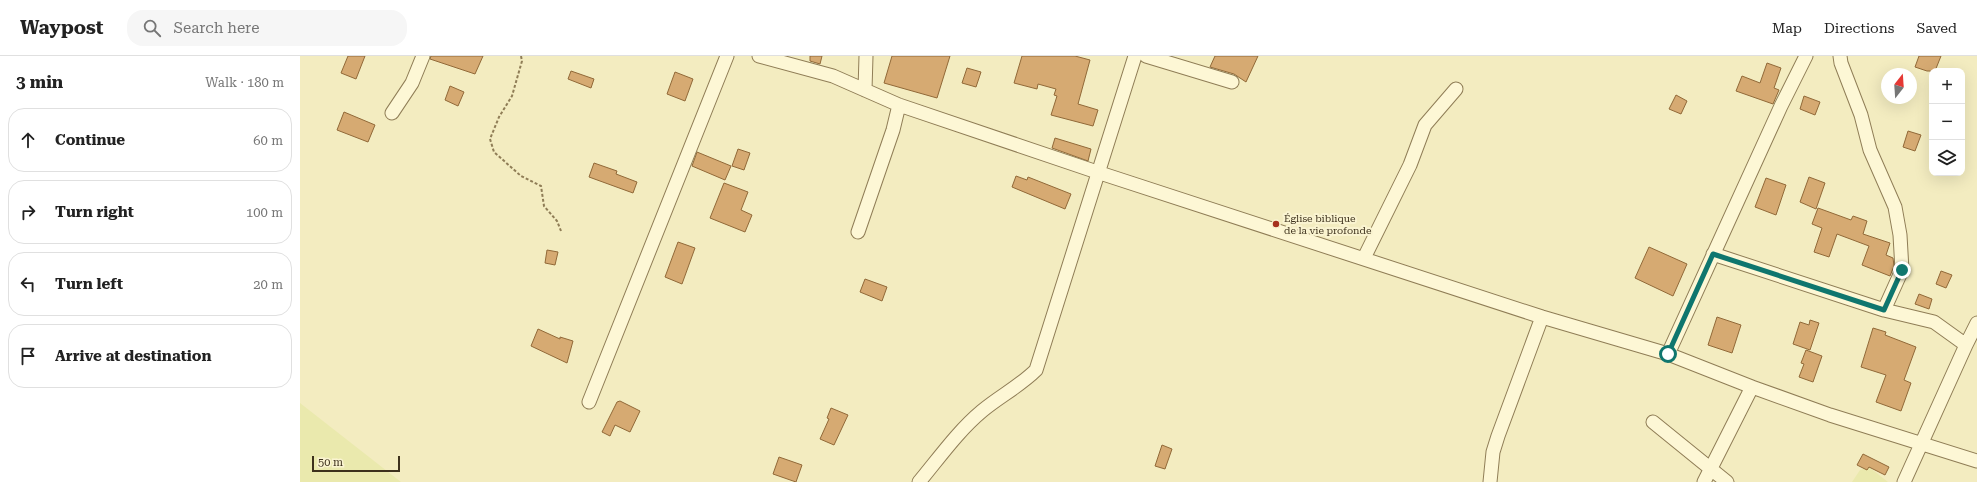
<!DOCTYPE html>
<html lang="en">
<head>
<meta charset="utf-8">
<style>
	body { margin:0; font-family:"Roboto Serif",serif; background:#f6f6f6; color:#222 }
	.controls { position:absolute; right:12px; top:12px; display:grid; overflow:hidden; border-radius:8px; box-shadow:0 4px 16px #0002 }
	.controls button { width:36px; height:36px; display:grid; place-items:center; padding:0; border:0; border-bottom:1px solid #e0e0e0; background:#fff; color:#222; font:20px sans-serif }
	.compass { position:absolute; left:1581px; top:12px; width:36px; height:36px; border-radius:50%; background:#fff; box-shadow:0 4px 16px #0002; rotate:17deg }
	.scale { position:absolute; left:12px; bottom:10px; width:88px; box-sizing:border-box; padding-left:4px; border:2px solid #3d311c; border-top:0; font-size:11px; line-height:14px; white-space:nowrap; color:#3d311c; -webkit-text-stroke:3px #faf4d1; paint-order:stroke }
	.stop { position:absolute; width:12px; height:12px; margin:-9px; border:3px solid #0f766e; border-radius:50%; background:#fff }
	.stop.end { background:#0f766e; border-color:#fff; box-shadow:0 1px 4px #0008 }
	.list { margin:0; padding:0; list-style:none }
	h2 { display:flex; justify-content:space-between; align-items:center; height:52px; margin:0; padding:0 16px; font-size:17px }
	h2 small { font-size:13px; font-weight:400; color:#767676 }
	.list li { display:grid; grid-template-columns:26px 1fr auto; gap:12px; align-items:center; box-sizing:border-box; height:64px; margin:0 8px 8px; padding:0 8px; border:1px solid #e0e0e0; border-radius:16px }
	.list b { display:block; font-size:15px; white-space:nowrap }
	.list em { font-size:13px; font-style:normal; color:#767676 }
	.icon { flex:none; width:22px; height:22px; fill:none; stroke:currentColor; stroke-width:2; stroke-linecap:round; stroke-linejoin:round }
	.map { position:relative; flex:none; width:1677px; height:426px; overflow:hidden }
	header { display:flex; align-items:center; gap:24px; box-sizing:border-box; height:56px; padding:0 20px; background:#fff; border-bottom:1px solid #e0e0e0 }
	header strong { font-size:19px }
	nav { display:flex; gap:22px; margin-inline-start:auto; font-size:14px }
	.search { width:280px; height:36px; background:#f6f6f6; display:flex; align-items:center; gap:10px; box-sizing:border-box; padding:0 14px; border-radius:16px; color:#767676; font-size:15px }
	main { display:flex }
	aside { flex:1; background:#fff }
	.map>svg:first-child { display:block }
	.farmland { fill:#eae9ad }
	.building { fill:#d6aa72; stroke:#916938 }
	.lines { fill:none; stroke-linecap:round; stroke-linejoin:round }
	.minor-casing { stroke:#8f7d56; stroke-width:15 }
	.path { stroke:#8f7d56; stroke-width:2; stroke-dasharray:3 2; stroke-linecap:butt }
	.minor { stroke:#fdf7d5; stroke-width:13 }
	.route { stroke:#0f766e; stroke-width:5 }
	.poi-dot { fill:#a6311e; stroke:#faf4d1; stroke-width:1.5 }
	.labels { text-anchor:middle; stroke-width:4; stroke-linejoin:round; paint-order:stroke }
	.poi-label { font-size:10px; fill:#3d311c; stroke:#faf4d1; text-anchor:start }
</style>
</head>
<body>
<header>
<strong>Waypost</strong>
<div class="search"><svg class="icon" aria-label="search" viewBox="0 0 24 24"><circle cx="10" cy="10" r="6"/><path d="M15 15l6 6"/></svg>Search here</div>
<nav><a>Map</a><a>Directions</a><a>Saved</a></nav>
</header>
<main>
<aside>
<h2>3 min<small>Walk · 180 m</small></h2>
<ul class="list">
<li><svg class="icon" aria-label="ahead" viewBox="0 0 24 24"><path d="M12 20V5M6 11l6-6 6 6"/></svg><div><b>Continue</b></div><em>60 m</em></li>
<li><svg class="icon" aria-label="right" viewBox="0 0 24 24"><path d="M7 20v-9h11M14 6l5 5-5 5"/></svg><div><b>Turn right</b></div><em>100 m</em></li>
<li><svg class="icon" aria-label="left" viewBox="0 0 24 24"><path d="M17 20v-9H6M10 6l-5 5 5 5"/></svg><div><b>Turn left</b></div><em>20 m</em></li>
<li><svg class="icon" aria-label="arrive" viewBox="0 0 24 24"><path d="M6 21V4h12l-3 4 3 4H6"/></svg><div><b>Arrive at destination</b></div></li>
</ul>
</aside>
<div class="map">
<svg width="1677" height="426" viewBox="0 0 1677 426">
	<rect width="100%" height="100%" fill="#f3ecc0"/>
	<path class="farmland" d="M0 347 101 426H0Z
		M1569 411 1588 426H1552L1560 414Z"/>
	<path class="building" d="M48 0H65L56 23 41 17Z
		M131 0H183L175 18 130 3Z
		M510 0H522L520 8 510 5Z
		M592 0H650L637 42 584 27Z
		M722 0H775L790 4 778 48 798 54 793 70 751 59 757 40 754 39 756 33 738 28 737 33 714 27Z
		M915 0H958L946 26 934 18 910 11Z
		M1619 0H1641L1635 15H1627L1615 11Z
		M1467 7 1481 12 1474 32 1479 34 1473 48 1436 35 1442 20 1460 27Z
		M667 12 681 16 676 31 662 27Z
		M271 15 294 23 291 32 268 23Z
		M375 16 393 23 385 45 367 38Z
		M150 30 164 36 158 50 145 44Z
		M1376 39 1387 45 1381 58 1369 53Z
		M1504 40 1520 46 1515 59 1500 53Z
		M44 56 75 69 68 86 37 74Z
		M1608 75 1621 79 1615 95 1603 91Z
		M755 82 791 93 788 105 752 92Z
		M438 93 450 97 444 114 432 110Z
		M397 96 431 110 425 124 392 110Z
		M294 107 317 115 316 118 337 126 333 137 289 121Z
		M716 120 727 124 728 121 771 138 765 153 712 131Z
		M1509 121 1525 127 1516 153 1500 146Z
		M1466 122 1486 129 1476 159 1455 151Z
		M424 127 448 136 441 154 452 159 445 176 410 162Z
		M1518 152 1551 164 1553 160 1567 165 1563 178 1590 187 1586 199 1593 202 1594 210 1590 220 1562 209 1569 190 1537 178 1529 201 1514 196 1522 172 1512 168Z
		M378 186 395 192 382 228 365 221Z
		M1349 191 1387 208 1373 240 1335 222Z
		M247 194 258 196 255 209 245 207Z
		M1641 215 1652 219 1646 232 1636 228Z
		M565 223 587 231 582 245 560 236Z
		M1619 238 1632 243 1629 253 1615 248Z
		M1417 261 1441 269 1432 297 1408 289Z
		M1510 264 1519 267 1510 294 1493 288 1500 266 1509 269Z
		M1573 272 1586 276 1585 279 1616 291 1604 324 1611 327 1601 355 1576 346 1586 319 1561 311Z
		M238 273 260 283V281L273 285 267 307 231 290Z
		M1506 294 1522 300 1513 326 1499 321 1504 308 1501 307Z
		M320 345 340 355 330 376 315 369 310 380 302 376 317 346Z
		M531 352 548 359 534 389 520 383 529 363 527 362Z
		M862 389 872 393 865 413 855 410Z
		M1563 398 1589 411 1585 419 1569 411 1567 414 1557 409Z
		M479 401 502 409 496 426 473 418Z"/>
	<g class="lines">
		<defs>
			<path id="minor" d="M459 0 533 20 599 49 800 117 1242 261 1368 298 1452 331
				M846 0 932 26
				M565 34 566 0
				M92 57 112 27 123 0
				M558 176 593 74 599 49
				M1413 198 1584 254 1602 214 1600 179 1595 151 1570 94 1561 59 1541 7 1540 0
				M1064 202 1110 109 1125 69 1156 33
				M1584 254 1634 266 1666 289
				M1368 298 1481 50 1506 0
				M289 346 427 0
				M1353 366 1427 426
				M619 426C639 402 658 375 682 355 700 340 720 330 736 314L835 0
				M1190 426 1193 396 1198 380 1242 261
				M1404 426 1452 331 1530 359 1677 405
				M1604 426 1666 289 1677 267"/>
		</defs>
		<use href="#minor" class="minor-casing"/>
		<path class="path" d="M221 0 222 5 212 40 199 61 190 83 194 96 221 120 241 130 244 150 257 165 261 175"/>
		<use href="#minor" class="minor"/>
	</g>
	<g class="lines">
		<path class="route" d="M1368 298 1413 198 1584 254 1602 214"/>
	</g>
	<circle class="poi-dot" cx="976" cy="168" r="4"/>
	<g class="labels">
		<g class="poi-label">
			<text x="984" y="166">Église biblique<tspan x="984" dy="12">de la vie profonde</tspan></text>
		</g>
	</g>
</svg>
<div class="controls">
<button>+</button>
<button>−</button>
<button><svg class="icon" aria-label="layers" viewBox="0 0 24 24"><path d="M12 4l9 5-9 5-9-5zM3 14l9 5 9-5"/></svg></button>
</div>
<svg class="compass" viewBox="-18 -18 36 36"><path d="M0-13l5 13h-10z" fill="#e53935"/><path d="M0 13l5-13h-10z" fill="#767676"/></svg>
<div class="scale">50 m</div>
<div class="stop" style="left:1368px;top:298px"></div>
<div class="stop end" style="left:1602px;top:214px"></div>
</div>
</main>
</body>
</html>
